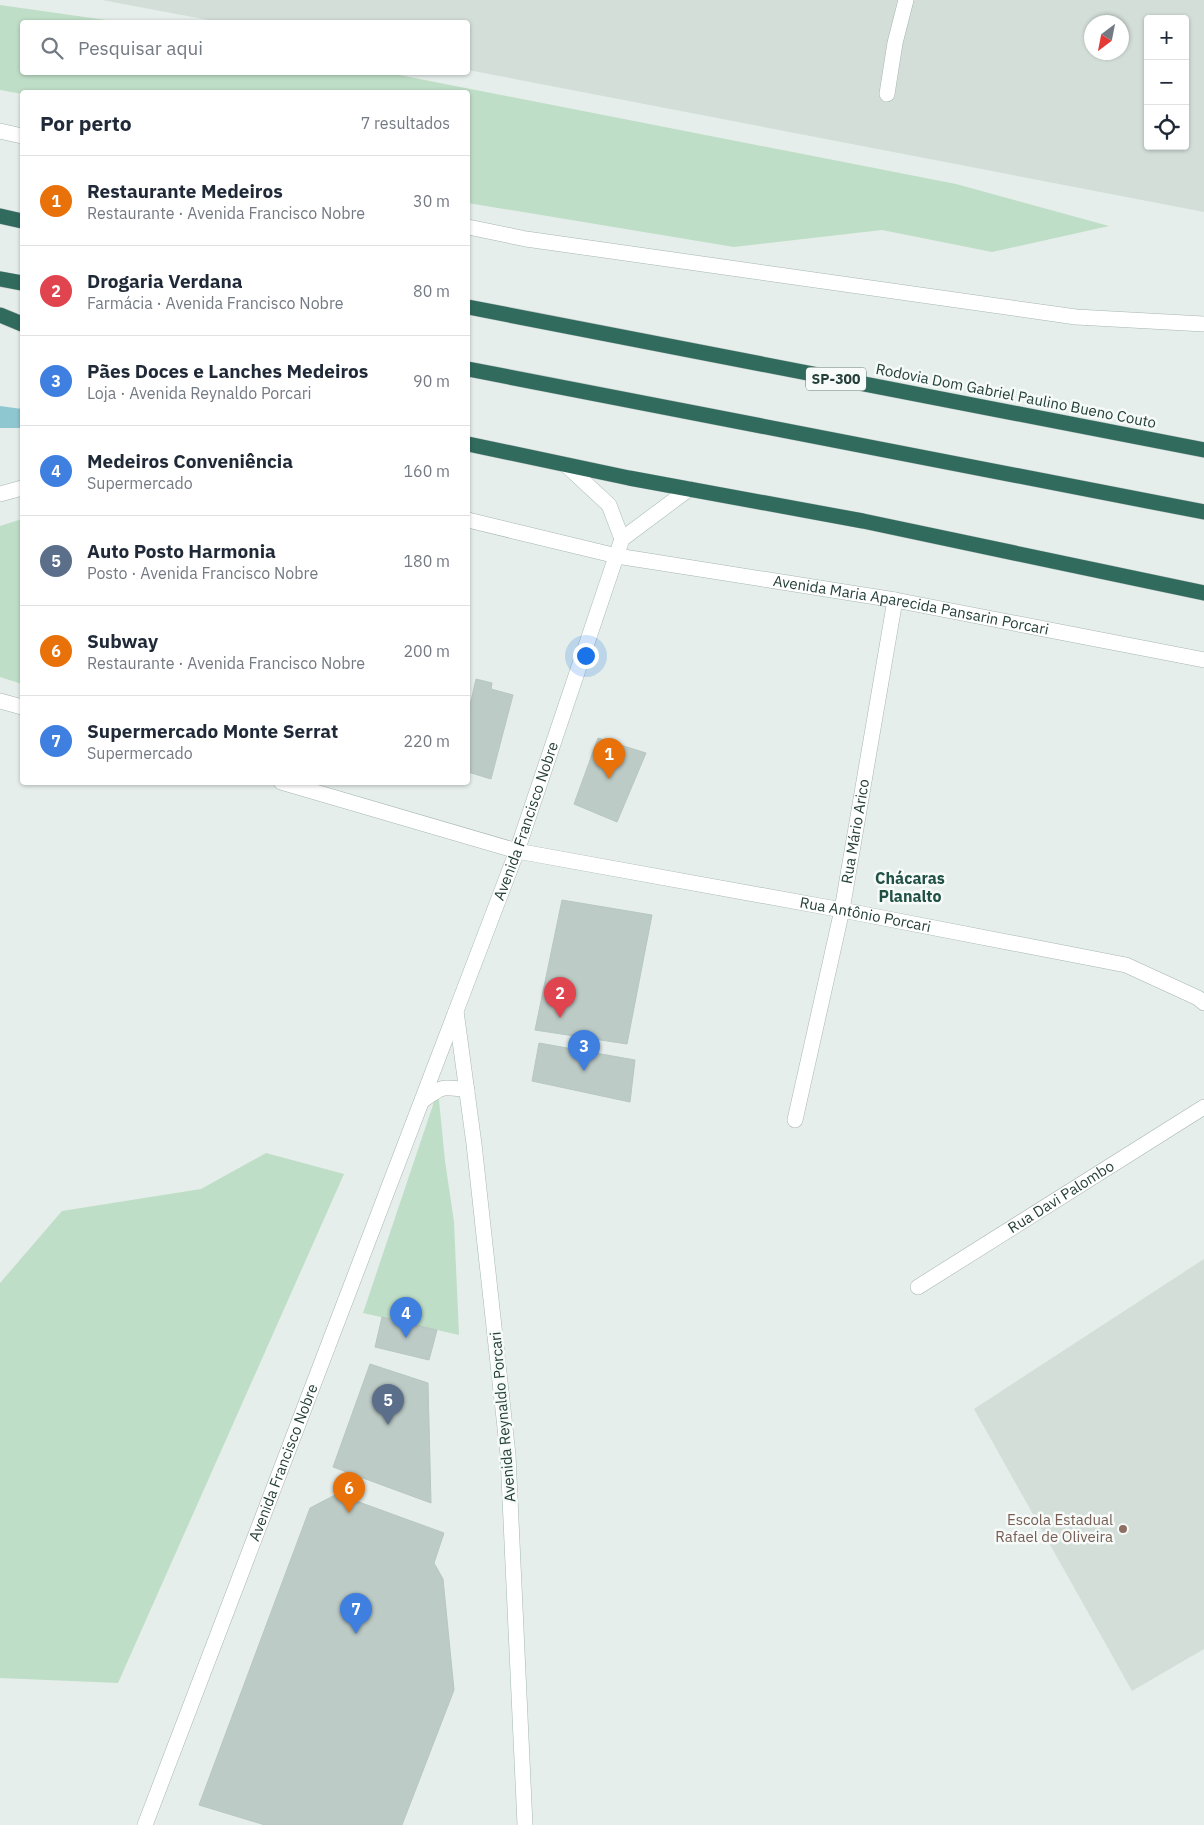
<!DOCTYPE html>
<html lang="pt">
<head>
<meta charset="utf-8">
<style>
	body { margin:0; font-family:"IBM Plex Sans",sans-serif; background:#f2f2f3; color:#1f2937 }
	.controls { position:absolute; right:15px; top:15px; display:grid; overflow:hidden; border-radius:5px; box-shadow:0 1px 4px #0004 }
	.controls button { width:45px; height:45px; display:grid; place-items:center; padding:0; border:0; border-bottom:1px solid #e0e1e3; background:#fff; color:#1f2937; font:25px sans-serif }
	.compass { position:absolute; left:1084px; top:15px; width:45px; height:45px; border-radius:50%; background:#fff; box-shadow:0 1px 4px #0004; rotate:212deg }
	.you { position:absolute; left:585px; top:655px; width:18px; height:18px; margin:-12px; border:4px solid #fff; border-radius:50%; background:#1a73e8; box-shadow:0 0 0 8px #1a73e833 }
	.badge { display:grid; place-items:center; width:32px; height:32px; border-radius:50%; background:#b45309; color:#fff; font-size:16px; font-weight:700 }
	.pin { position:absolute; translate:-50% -41px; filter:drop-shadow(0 1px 2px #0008) }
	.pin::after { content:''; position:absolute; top:26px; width:18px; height:15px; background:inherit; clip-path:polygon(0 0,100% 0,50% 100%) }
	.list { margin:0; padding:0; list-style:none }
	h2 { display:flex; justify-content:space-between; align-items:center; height:65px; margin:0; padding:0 20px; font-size:21px }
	h2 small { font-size:16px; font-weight:400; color:#747a83 }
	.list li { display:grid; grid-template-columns:32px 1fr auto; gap:15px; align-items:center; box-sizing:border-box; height:90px; padding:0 20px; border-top:1px solid #e0e1e3 }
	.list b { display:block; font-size:19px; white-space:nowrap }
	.list p { margin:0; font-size:16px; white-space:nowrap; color:#747a83 }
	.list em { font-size:16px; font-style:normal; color:#747a83 }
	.icon { flex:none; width:28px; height:28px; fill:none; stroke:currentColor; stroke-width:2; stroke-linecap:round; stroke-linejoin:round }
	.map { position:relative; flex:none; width:1204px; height:1825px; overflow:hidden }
	.search { position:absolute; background:#fff; box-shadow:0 1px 4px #0004; left:20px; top:20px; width:450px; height:55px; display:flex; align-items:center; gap:12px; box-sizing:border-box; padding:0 18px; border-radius:5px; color:#747a83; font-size:19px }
	.panel { position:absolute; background:#fff; box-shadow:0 1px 4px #0004; left:20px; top:90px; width:450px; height:695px; border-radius:5px }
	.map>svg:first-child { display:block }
	.built { fill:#d3ded9; fill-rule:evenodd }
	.green { fill:#bfdec7 }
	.water { fill:#8fc7d0 }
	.building { fill:#bdcbc6; stroke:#b7c7c1 }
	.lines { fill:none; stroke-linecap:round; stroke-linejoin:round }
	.service-casing { stroke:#a7b6b1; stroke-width:16 }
	.minor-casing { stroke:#a7b6b1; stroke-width:16 }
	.tertiary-casing { stroke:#a7b6b1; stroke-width:16 }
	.secondary-casing { stroke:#a4b9b1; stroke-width:16 }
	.motorway-casing { stroke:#c2c9c7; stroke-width:16 }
	.service { stroke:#fff; stroke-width:15 }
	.minor { stroke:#fff; stroke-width:15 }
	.tertiary { stroke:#fff; stroke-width:15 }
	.secondary { stroke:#fff; stroke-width:15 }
	.motorway { stroke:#316b5e; stroke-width:15 }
	.education-dot { fill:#8d6e63; stroke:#f6faf8; stroke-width:2 }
	.labels { text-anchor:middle; stroke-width:5; stroke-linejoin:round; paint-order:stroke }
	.shield { fill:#f6faf8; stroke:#637772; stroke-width:1 }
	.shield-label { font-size:14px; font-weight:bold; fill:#243f38 }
	.street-label { font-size:15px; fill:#243f38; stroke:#f6faf8 }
	.education-label { font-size:15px; fill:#785e54; stroke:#f6faf8; text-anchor:end }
	.neighbourhood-label { font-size:16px; font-weight:bold; fill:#215145; stroke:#f6faf8 }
</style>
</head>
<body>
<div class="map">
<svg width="1204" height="1825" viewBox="0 0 1204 1825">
	<rect width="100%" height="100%" fill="#e5eeea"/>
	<path class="built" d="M102 0H1204V212L468 70V22H219ZM1148 19H1185V146H1148ZM1092 22H1122V52H1092Z
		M1204 1259V1649L1132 1691 974 1409Z"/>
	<path class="green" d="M0 5 120 22H22V72L389 73 956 184 1109 226 992 252 882 230 734 247 468 203V92H22V94L0 90Z
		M22 519V684L0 677V526Z
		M438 1090 445 1161 454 1222 459 1335 363 1313Z
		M266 1153 344 1174 118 1683 0 1678V1283L62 1211 201 1189Z"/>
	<path class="water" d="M0 406 22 409V428H0Z"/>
	<path class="building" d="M476 679 492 683 491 689 513 695 491 779 468 772V714Z
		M598 738 646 753 617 822 574 804Z
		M562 900 652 915 627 1044 535 1030Z
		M539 1043 635 1060 630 1102 532 1081Z
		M382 1317 437 1330 429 1360 375 1347Z
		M370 1364 428 1383 431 1503 333 1467Z
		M337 1494 444 1533 434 1563 443 1579 454 1690 402 1825H265L199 1805 310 1508Z"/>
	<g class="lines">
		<defs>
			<path id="service" d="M887 94 895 43 906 0
				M0 131 22 136
				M468 227 526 239 1076 317 1204 324"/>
			<g id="minor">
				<path id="s1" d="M617 556 895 600 1204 660"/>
				<path d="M0 701 22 707"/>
				<path id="s2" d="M281 782 517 851 842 910 1126 965 1198 998 1204 1003"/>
				<path id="s3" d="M795 1120 842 910 895 600"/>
				<path id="s4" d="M918 1287 1204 1107"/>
			</g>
			<g id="tertiary">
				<path d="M0 494 22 488"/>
				<path d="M468 520 617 556"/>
				<path d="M422 1101C443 1086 441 1086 467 1090"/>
				<path id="s5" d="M145 1825 456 1011"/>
			</g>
			<g id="secondary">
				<path d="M566 465 609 505 622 539"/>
				<path id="s6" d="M525 1825 508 1455 474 1144 456 1011 517 851 622 539 689 489"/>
			</g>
			<path id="motorway" d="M0 216 22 221
				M0 279 22 283
				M468 307 1204 450
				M0 315 22 324
				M468 369 1204 512
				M468 444 629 478 863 521 1204 593"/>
		</defs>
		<use href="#service" class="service-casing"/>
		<use href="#minor" class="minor-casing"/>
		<use href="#tertiary" class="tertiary-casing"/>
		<use href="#secondary" class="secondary-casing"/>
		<use href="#motorway" class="motorway-casing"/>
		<use href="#service" class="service"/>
		<use href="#minor" class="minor"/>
		<use href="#tertiary" class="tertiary"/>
		<use href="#secondary" class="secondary"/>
		<use href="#motorway" class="motorway"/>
	</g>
	<circle class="education-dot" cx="1123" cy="1529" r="5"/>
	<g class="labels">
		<rect class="shield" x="806" y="367.5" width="60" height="23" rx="4"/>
		<g class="shield-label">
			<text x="836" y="384">SP-300</text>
		</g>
		<g class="street-label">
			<text transform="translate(1016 396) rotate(11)" y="5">Rodovia Dom Gabriel Paulino Bueno Couto</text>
			<text dy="5" stroke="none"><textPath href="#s1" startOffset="298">Avenida Maria Aparecida Pansarin Porcari</textPath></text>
			<text dy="5" stroke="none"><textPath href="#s6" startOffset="1020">Avenida Francisco Nobre</textPath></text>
			<text dy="5" stroke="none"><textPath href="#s3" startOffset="295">Rua Mário Arico</textPath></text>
			<text dy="5" stroke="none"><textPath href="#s2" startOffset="600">Rua Antônio Porcari</textPath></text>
			<text dy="5" stroke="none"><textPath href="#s4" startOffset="169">Rua Davi Palombo</textPath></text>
			<text transform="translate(503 1417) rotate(-95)" y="5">Avenida Reynaldo Porcari</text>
			<text dy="5" stroke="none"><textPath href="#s5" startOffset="388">Avenida Francisco Nobre</textPath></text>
		</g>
		<g class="education-label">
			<text x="1113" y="1525">Escola Estadual<tspan x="1113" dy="17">Rafael de Oliveira</tspan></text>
		</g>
		<g class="neighbourhood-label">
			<text x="910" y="884">Chácaras<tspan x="910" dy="18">Planalto</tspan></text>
		</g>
	</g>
</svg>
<div class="controls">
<button>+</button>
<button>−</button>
<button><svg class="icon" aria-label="locate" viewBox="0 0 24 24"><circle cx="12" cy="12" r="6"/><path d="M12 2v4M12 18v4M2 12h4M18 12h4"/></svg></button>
</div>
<svg class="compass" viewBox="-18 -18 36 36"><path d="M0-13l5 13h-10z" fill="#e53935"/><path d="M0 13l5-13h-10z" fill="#747a83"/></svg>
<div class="you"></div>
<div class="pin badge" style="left:609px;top:779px;background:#e8710a">1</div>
<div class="pin badge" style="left:560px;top:1018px;background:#e0444e">2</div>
<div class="pin badge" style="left:584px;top:1071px;background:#3f7fe0">3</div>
<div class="pin badge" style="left:406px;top:1338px;background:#3f7fe0">4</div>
<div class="pin badge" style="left:388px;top:1425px;background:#5c6f8a">5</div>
<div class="pin badge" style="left:349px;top:1513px;background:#e8710a">6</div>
<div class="pin badge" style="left:356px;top:1634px;background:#3f7fe0">7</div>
<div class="search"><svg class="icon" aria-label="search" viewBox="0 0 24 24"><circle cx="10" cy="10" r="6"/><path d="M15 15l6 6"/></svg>Pesquisar aqui</div>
<section class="panel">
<h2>Por perto<small>7 resultados</small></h2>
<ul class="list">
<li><span class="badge" style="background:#e8710a">1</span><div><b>Restaurante Medeiros</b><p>Restaurante · Avenida Francisco Nobre</p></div><em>30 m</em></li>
<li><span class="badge" style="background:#e0444e">2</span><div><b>Drogaria Verdana</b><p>Farmácia · Avenida Francisco Nobre</p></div><em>80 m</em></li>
<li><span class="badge" style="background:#3f7fe0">3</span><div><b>Pães Doces e Lanches Medeiros</b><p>Loja · Avenida Reynaldo Porcari</p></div><em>90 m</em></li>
<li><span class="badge" style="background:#3f7fe0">4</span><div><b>Medeiros Conveniência</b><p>Supermercado</p></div><em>160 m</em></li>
<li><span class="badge" style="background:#5c6f8a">5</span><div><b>Auto Posto Harmonia</b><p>Posto · Avenida Francisco Nobre</p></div><em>180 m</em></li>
<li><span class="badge" style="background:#e8710a">6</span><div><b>Subway</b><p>Restaurante · Avenida Francisco Nobre</p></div><em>200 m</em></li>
<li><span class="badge" style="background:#3f7fe0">7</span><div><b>Supermercado Monte Serrat</b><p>Supermercado</p></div><em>220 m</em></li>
</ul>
</section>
</div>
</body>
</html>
